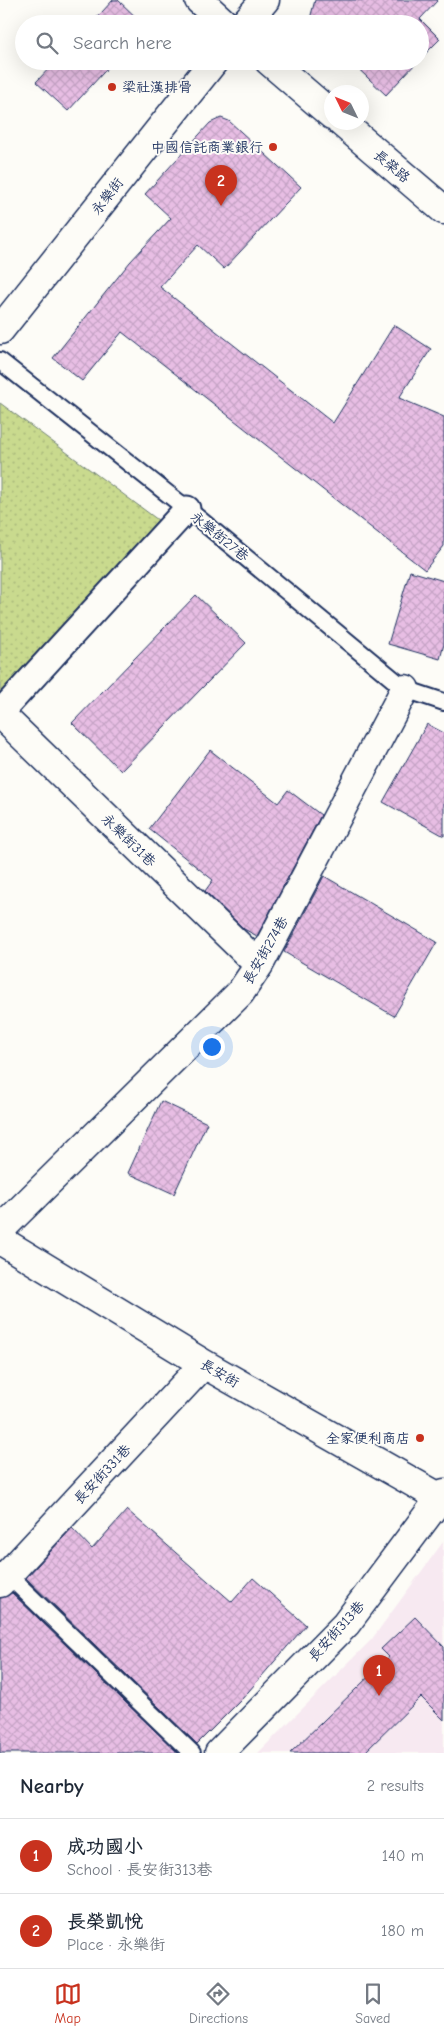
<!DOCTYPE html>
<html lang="en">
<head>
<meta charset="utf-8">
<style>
	body { margin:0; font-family:"Comic Neue","LXGW WenKai TC",sans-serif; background:#f2f2f3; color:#1f2937 }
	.compass { position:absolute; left:324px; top:85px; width:45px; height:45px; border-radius:50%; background:#fff; box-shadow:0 5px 20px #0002; rotate:313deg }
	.you { position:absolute; left:211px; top:1046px; width:18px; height:18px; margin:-12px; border:4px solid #fff; border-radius:50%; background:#1a73e8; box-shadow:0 0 0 8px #1a73e833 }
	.badge { display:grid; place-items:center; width:32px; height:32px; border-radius:50%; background:#c8321e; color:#fff; font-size:16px; font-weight:700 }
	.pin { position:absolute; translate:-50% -41px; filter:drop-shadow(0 1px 2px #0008) }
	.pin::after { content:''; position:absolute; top:26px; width:18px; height:15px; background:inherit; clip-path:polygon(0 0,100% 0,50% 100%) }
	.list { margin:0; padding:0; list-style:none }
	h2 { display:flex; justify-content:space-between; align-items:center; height:65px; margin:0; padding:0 20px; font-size:21px }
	h2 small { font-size:16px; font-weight:400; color:#747a83 }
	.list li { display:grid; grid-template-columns:32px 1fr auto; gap:15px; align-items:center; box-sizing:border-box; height:75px; padding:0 20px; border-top:1px solid #e0e1e3 }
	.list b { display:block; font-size:19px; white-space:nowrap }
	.list p { margin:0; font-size:16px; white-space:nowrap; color:#747a83 }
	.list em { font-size:16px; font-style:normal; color:#747a83 }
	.icon { flex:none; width:28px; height:28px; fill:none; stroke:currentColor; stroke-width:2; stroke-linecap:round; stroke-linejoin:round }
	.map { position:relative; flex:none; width:444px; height:1753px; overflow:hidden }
	.search { position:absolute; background:#fff; box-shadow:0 5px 20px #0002; left:15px; right:15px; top:15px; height:55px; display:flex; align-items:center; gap:12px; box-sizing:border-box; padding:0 18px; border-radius:28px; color:#747a83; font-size:19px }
	.sheet { height:215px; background:#fff }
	nav { display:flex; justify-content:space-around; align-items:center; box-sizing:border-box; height:70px; border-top:1px solid #e0e1e3; background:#fff; font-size:14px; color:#747a83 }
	nav a { display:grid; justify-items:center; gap:2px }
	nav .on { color:#c8321e }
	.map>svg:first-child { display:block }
	.built { fill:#f7e9f1 }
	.park { fill:url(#park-dots); stroke:#728476 }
	.building { fill:url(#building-cross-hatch); stroke:#1b2f5e }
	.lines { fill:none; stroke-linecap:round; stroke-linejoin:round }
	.service-casing { stroke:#1b2f5e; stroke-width:20 }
	.pedestrian-casing { stroke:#1b2f5e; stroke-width:29 }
	.minor-casing { stroke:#1b2f5e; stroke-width:31 }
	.tertiary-casing { stroke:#1b2f5e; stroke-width:31 }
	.service { stroke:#fdfcf7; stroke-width:16 }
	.pedestrian { stroke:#fdfcf7; stroke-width:25 }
	.minor { stroke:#fdfcf7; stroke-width:28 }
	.tertiary { stroke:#fdfcf7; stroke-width:28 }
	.poi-dot { fill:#c8321e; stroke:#fdfcf7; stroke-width:2 }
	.labels { text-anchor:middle; stroke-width:4; stroke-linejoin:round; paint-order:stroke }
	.poi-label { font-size:14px; fill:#1b2f5e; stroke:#fdfcf7; text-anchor:end }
	.street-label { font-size:14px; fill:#1b2f5e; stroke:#fdfcf7 }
</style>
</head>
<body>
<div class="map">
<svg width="444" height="1753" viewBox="0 0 444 1753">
	<defs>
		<pattern id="park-dots" width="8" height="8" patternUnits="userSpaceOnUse" patternTransform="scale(1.25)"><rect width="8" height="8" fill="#c9da8e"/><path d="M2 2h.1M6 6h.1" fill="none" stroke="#acbb7d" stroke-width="1.8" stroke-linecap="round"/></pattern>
		<pattern id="building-cross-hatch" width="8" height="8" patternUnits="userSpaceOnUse" patternTransform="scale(1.25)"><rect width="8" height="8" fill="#e8bee4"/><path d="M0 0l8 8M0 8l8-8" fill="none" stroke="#c6a4c6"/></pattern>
	</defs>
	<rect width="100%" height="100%" fill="#fdfcf7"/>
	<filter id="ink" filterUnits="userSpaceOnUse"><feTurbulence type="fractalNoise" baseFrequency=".02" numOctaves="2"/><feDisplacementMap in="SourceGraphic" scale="10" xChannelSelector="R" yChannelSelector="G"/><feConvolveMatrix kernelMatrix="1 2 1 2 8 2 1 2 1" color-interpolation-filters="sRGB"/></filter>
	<g filter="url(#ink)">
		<path class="built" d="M443 1542 444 1753H258L372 1639Z"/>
		<path class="park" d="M0 403 158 520 0 696Z"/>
		<path class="building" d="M113 0H118L143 24H91Z
			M315 0H438L420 19 440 39 420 59V24H313L311 15Z
			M56 61H114L68 111 36 82Z
			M350 61H418L386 95Z
			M221 118 229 121 301 187 224 269 198 245 160 287 333 423 394 325 431 349 399 398 444 417V546L425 570 122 332 82 381 53 358 130 262 171 218 145 194 210 123Z
			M410 571 444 581V644L440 659 388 644Z
			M196 595 246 643 121 771 72 723Z
			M427 724 444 733V836L383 802Z
			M210 750 278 803 288 790 321 815 257 936 244 929 205 891 213 880 149 829Z
			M324 876 437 942 394 1016 284 952Z
			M161 1101 207 1123 174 1194 128 1173Z
			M127 1510 232 1602 253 1578 306 1625 242 1699 197 1744 26 1578 72 1528 92 1549Z
			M12 1593 178 1753H0V1598Z
			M415 1617 444 1647V1720L421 1697 364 1753H290L389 1657 381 1649Z"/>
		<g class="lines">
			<defs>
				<path id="service" d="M0 361 187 509 405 689 444 702
					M7 1574 192 1753"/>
				<path id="pedestrian" d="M0 713 187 509"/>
				<path id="minor" d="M0 714 259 965
					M0 1230 240 993 259 965 405 689
					M0 1240 204 1364 444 1500
					M0 1583 204 1364
					M219 1753 346 1624 444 1493"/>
				<path id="tertiary" d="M199 0 225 24
					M244 24 265 0
					M269 61 332 115
					M341 122 444 210
					M0 330 214 61"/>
			</defs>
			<use href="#service" class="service-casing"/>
			<use href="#pedestrian" class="pedestrian-casing"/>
			<use href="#minor" class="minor-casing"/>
			<use href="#tertiary" class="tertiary-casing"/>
			<use href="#service" class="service"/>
			<use href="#pedestrian" class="pedestrian"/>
			<use href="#minor" class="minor"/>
			<use href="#tertiary" class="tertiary"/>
		</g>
	</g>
	<g class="poi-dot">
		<circle cx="112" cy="87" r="5"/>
		<circle cx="273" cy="147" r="5"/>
		<circle cx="420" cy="1438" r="5"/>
	</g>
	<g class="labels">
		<g class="poi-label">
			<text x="122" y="92" text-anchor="start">梁社漢排骨</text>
			<text x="263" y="152">中國信託商業銀行</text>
			<text x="410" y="1443">全家便利商店</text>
		</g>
		<g class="street-label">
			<text transform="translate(392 166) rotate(40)" y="5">長榮路</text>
			<text transform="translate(107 196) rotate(-52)" y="5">永樂街</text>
			<text transform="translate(220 536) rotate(39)" y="5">永樂街27巷</text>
			<text transform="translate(129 840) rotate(44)" y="5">永樂街31巷</text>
			<text transform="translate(265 950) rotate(-60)" y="5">長安街274巷</text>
			<text transform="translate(220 1373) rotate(30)" y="5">長安街</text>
			<text transform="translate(102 1474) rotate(-47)" y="5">長安街331巷</text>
			<text transform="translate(336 1631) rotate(-48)" y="5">長安街313巷</text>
		</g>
	</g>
</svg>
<svg class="compass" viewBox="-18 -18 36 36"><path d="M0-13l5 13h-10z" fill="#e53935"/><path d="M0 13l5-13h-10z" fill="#747a83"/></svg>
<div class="you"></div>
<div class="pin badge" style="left:379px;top:1696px">1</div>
<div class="pin badge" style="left:221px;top:206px">2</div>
<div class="search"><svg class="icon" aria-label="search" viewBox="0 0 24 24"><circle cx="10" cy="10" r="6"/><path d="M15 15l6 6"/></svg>Search here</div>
</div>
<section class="sheet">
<h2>Nearby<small>2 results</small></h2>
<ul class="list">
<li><span class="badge">1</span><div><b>成功國小</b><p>School · 長安街313巷</p></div><em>140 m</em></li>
<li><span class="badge">2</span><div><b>長榮凱悅</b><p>Place · 永樂街</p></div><em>180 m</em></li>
</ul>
</section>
<nav>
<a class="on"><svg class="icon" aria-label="map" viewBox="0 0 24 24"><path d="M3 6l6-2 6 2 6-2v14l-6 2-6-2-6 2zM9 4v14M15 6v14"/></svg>Map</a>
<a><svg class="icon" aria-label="directions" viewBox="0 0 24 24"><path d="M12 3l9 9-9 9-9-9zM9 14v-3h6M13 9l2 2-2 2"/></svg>Directions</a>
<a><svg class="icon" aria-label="saved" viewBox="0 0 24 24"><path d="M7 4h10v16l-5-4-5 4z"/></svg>Saved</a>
</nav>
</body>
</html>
